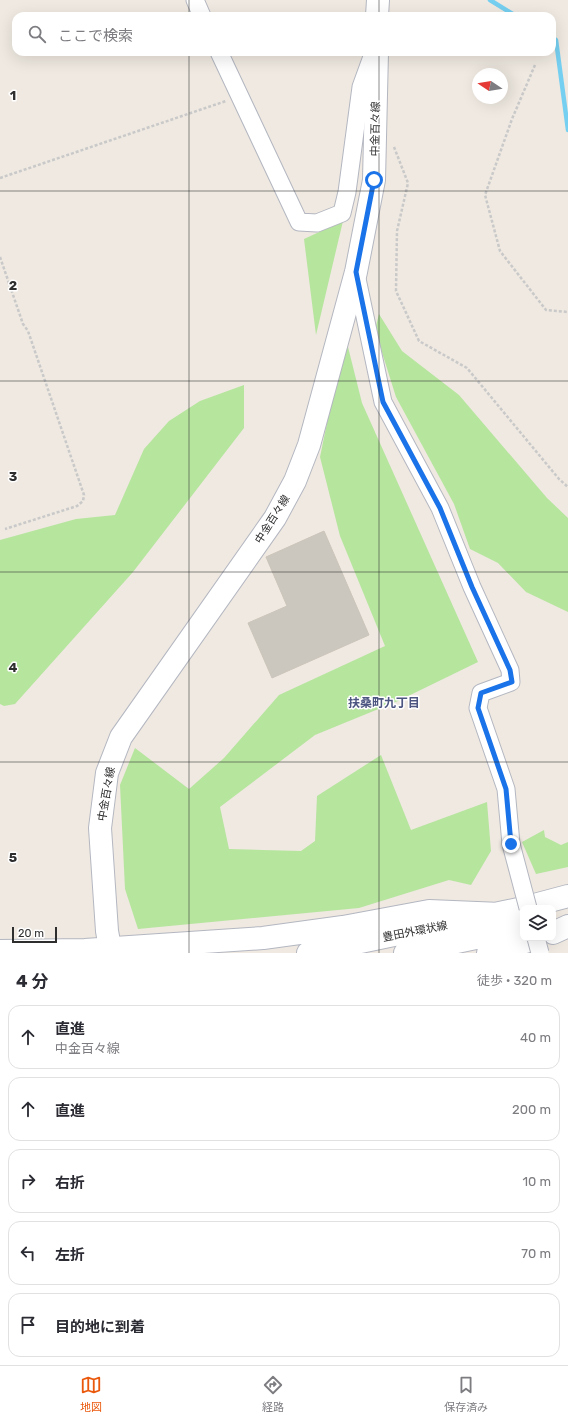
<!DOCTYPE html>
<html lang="ja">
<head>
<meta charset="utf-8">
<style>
	body { margin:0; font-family:Rubik,"Noto Sans JP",sans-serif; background:#f7f7f7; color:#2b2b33 }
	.controls { position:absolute; right:12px; bottom:12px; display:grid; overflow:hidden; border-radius:8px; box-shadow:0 4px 16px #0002 }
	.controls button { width:36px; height:36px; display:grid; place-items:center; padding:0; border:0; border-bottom:1px solid #e1e1e2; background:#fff; color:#2b2b33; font:20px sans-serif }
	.compass { position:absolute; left:472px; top:68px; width:36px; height:36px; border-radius:50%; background:#fff; box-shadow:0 4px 16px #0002; rotate:282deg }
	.scale { position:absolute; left:12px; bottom:10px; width:45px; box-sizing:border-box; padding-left:4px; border:2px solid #2e2e2e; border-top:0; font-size:11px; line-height:14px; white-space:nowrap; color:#2e2e2e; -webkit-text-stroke:3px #fff; paint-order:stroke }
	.stop { position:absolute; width:12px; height:12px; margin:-9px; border:3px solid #1a73e8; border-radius:50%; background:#fff }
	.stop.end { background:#1a73e8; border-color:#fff; box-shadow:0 1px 4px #0008 }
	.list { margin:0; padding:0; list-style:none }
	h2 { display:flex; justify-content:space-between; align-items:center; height:52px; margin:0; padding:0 16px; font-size:17px }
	h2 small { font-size:13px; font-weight:400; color:#7c7c81 }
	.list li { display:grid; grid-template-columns:26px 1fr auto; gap:12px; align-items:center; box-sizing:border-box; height:64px; margin:0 8px 8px; padding:0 8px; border:1px solid #e1e1e2; border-radius:12px }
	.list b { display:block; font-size:15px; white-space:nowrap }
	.list p { margin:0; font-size:13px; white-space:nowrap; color:#7c7c81 }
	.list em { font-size:13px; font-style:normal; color:#7c7c81 }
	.icon { flex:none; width:22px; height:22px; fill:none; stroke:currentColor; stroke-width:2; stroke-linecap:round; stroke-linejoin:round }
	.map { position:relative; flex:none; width:568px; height:953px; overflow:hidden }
	.search { position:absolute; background:#fff; box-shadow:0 4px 16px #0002; left:12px; right:12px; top:12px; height:44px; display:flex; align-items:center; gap:10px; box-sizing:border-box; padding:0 14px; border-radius:12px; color:#7c7c81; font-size:15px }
	.sheet { height:412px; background:#fff }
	nav { display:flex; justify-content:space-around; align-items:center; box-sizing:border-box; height:56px; border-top:1px solid #e1e1e2; background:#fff; font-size:11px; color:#7c7c81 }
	nav a { display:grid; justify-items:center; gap:2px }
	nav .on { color:#ea580c }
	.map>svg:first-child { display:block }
	.green { fill:#b6e59e }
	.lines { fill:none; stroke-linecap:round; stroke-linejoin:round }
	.stream { stroke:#75cff0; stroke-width:4.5 }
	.building { fill:#cbc7bf; stroke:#cbc5ba }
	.street-casing { stroke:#b4b7c1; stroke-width:19 }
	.secondary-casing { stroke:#b4b7c1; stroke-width:24 }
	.path { stroke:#c9c9c9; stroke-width:2.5; stroke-dasharray:3 2; stroke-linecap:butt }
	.street { stroke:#fff; stroke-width:17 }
	.secondary { stroke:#fff; stroke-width:22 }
	.street-bridge-casing { stroke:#b4b7c1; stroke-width:19; stroke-linecap:butt }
	.street-bridge { stroke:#fff; stroke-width:17 }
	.route { stroke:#1a73e8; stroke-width:5 }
	.grid { fill:none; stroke:#2e2e2e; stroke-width:1; stroke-opacity:0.55 }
	.labels { text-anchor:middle; stroke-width:3; stroke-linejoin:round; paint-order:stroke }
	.street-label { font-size:11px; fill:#2e2e2e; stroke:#fff }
	.neighbourhood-label { font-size:12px; font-weight:bold; fill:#4d5680; stroke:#fff }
	.grid-label { font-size:13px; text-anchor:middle; font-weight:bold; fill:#2e2e2e; stroke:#fff; stroke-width:3; stroke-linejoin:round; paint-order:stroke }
</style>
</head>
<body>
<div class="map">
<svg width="568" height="953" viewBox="0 0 568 953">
	<rect width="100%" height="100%" fill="#efe9e1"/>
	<path class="green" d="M343 221 316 335 304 239Z
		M379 314 402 351 459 395 547 498 568 518V612L526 592 498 563 470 549 454 504 396 397 375 330Z
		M345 335 362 403 478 662 398 701 315 735 220 807 229 849 301 851 315 841 317 796 381 755 411 830 487 802 491 851 471 885 449 880 359 908 138 929 125 889 120 785 135 748 189 789 224 758 279 695 385 646 340 536 320 457Z
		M244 385V428L133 572 15 704 4 706 0 704V540L76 519 115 515 144 449 169 421 200 401Z
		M544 830 545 837 561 845 568 842V867L536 874 522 842Z"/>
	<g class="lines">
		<path class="stream" d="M490 0 516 16
			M552 37 556 40 568 130"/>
	</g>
	<path class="building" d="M324 531 369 635 272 678 248 623 287 606 266 557Z"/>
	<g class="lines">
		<defs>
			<path id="street" d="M195 0 202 16
				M219 52 299 222 317 223 342 213 347 192 361 87 373 54
				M356 274 383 402 440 508 472 587 510 670 511 682 481 693 478 708 506 789 511 844"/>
			<path id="secondary" d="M377 16 378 0
				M523 908 568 896
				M553 933 568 926
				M0 951 85 950 263 938 343 927 429 911 501 914
				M111 953 107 931 100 828 107 773 121 737 275 518 295 481 309 445 356 272 374 180 377 52
				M308 953 523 908
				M405 953 523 928
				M488 953 532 940"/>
		</defs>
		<use href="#street" class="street-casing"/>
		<use href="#secondary" class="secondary-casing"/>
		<path class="path" d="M535 65 512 119 485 195 500 251 546 310 568 312
			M394 147 408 183 397 231 396 291 419 341 467 368 559 479 568 487
			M0 178 226 101
			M0 257 23 324 28 331 84 495 83 501 77 506 5 529"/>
		<use href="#street" class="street"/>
		<use href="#secondary" class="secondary"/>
		<defs>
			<path id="street-bridge" d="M511 844 528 908
				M536 938 540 953"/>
		</defs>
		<use href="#street-bridge" class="street-bridge-casing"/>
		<use href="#street-bridge" class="street-bridge"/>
	</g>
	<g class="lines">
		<path class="route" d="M374 180 356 272 383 402 440 508 472 587 510 670 512 682 481 693 478 708 506 789 511 844"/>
	</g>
	<path class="grid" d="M189 0V16M379 0V16M189 52V953M379 52V953M0 191H568M0 381H568M0 572H568M0 762H568"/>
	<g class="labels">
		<g class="street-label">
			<text transform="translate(375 129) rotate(-89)" y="4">中金百々線</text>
			<text transform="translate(272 519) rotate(-58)" y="4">中金百々線</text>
			<text transform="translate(106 794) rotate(-80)" y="4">中金百々線</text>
			<text transform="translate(415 931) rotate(-11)" y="4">豊田外環状線</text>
		</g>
		<g class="neighbourhood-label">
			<text x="384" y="707">扶桑町九丁目</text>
		</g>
	</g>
	<g class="grid-label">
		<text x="13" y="100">1</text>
		<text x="13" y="290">2</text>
		<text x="13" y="481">3</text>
		<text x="13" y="672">4</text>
		<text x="13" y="862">5</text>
	</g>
</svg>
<div class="controls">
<button><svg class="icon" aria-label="layers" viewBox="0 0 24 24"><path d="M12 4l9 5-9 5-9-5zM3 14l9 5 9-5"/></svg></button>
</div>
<svg class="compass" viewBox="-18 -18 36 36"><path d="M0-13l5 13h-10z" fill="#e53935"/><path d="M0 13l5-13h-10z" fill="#7c7c81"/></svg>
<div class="scale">20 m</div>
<div class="stop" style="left:374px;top:180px"></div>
<div class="stop end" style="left:511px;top:844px"></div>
<div class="search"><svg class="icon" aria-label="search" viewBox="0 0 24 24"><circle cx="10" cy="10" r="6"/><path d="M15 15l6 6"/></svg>ここで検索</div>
</div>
<section class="sheet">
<h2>4 分<small>徒歩 · 320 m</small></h2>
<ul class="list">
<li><svg class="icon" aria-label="ahead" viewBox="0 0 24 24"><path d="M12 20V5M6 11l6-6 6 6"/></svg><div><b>直進</b><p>中金百々線</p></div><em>40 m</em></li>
<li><svg class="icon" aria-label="ahead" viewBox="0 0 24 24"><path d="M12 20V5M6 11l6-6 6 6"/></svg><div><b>直進</b></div><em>200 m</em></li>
<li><svg class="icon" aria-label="right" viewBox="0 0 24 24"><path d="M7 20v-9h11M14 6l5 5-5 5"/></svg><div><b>右折</b></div><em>10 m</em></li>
<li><svg class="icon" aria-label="left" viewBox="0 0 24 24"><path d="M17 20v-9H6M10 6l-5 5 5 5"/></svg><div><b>左折</b></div><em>70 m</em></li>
<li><svg class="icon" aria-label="arrive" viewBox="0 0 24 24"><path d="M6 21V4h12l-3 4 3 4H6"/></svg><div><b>目的地に到着</b></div></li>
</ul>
</section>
<nav>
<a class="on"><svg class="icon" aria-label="map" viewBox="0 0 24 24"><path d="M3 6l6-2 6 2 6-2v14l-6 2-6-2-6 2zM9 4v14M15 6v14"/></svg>地図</a>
<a><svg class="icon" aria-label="directions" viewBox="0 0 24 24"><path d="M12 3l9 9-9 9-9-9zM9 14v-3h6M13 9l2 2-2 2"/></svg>経路</a>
<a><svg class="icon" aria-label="saved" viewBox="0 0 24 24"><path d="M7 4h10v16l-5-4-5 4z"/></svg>保存済み</a>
</nav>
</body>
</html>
